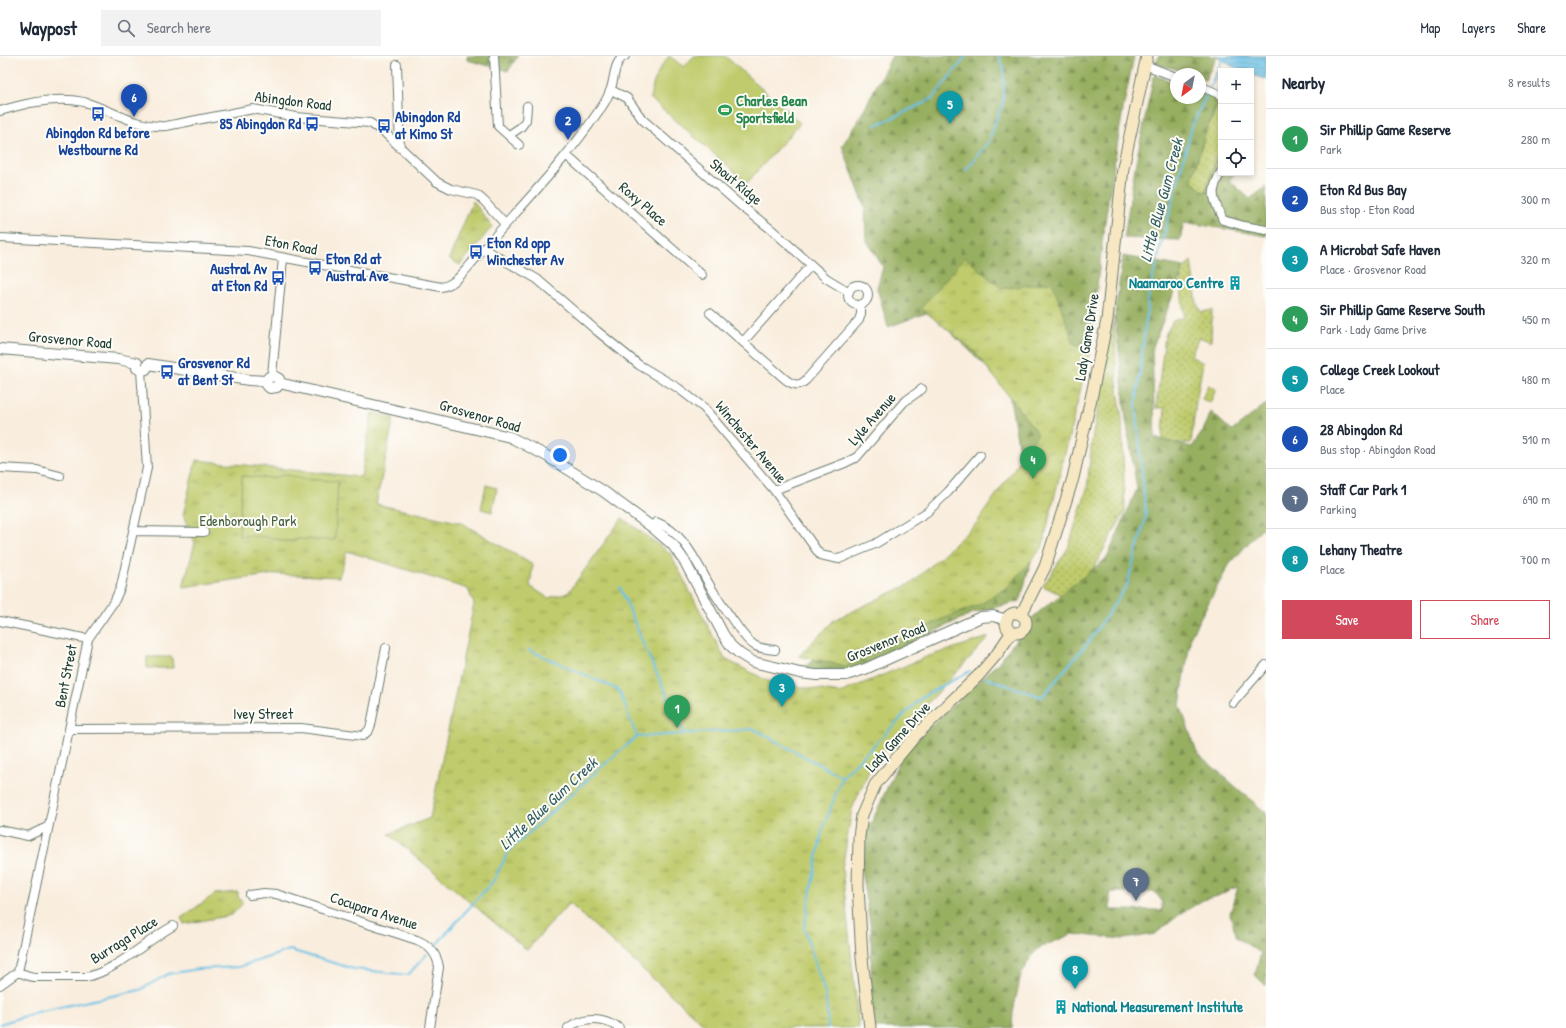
<!DOCTYPE html>
<html lang="en">
<head>
<meta charset="utf-8">
<style>
	body { margin:0; font-family:"Patrick Hand",sans-serif; background:#f2f2f3; color:#1f2937 }
	.controls { position:absolute; right:12px; top:12px; display:grid; overflow:hidden; border-radius:0px; box-shadow:0 2px 6px #0003 }
	.controls button { width:36px; height:36px; display:grid; place-items:center; padding:0; border:0; border-bottom:1px solid #e0e1e3; background:#fff; color:#1f2937; font:20px sans-serif }
	.compass { position:absolute; left:1170px; top:12px; width:36px; height:36px; border-radius:50%; background:#fff; box-shadow:0 2px 6px #0003; rotate:212deg }
	.you { position:absolute; left:560px; top:399px; width:14px; height:14px; margin:-10px; border:3px solid #fff; border-radius:50%; background:#1a73e8; box-shadow:0 0 0 6px #1a73e833 }
	.badge { display:grid; place-items:center; width:26px; height:26px; border-radius:50%; background:#d1495b; color:#fff; font-size:13px; font-weight:700 }
	.pin { position:absolute; translate:-50% -33px; filter:drop-shadow(0 1px 2px #0008) }
	.pin::after { content:''; position:absolute; top:21px; width:14px; height:12px; background:inherit; clip-path:polygon(0 0,100% 0,50% 100%) }
	.list { margin:0; padding:0; list-style:none }
	h2 { display:flex; justify-content:space-between; align-items:center; height:52px; margin:0; padding:0 16px; font-size:17px }
	h2 small { font-size:13px; font-weight:400; color:#747a83 }
	.list li { display:grid; grid-template-columns:26px 1fr auto; gap:12px; align-items:center; box-sizing:border-box; height:60px; padding:0 16px; border-top:1px solid #e0e1e3 }
	.list b { display:block; font-size:15px; white-space:nowrap }
	.list p { margin:0; font-size:13px; white-space:nowrap; color:#747a83 }
	.list em { font-size:13px; font-style:normal; color:#747a83 }
	.actions { display:flex; gap:8px; padding:12px 16px }
	.actions a { flex:1; padding:9px 0; border:1px solid #d1495b; border-radius:0px; text-align:center; font-size:14px; color:#d1495b }
	.actions .main { background:#d1495b; color:#fff }
	.icon { flex:none; width:22px; height:22px; fill:none; stroke:currentColor; stroke-width:2; stroke-linecap:round; stroke-linejoin:round }
	.map { position:relative; flex:none; width:1266px; height:972px; overflow:hidden }
	header { display:flex; align-items:center; gap:24px; box-sizing:border-box; height:56px; padding:0 20px; background:#fff; border-bottom:1px solid #e0e1e3 }
	header strong { font-size:19px }
	nav { display:flex; gap:22px; margin-inline-start:auto; font-size:14px }
	.search { width:280px; height:36px; background:#f2f2f3; display:flex; align-items:center; gap:10px; box-sizing:border-box; padding:0 14px; border-radius:0px; color:#747a83; font-size:15px }
	main { display:flex }
	aside { flex:1; background:#fff }
	.map>svg:first-child { display:block }
	.grass { fill:url(#grass-dots); stroke:#6f8450 }
	.forest { fill:url(#forest-firs); stroke:#5b764a; fill-rule:evenodd }
	.park { fill:url(#park-tufts); stroke:#6f8450 }
	.pitch { fill:#bfcb6c; stroke:#6f8450 }
	.water { fill:url(#water-rules); stroke:#447f8e }
	.lines { fill:none; stroke-linecap:round; stroke-linejoin:round }
	.stream { stroke:#6ac1e7; stroke-width:2 }
	.minor-casing { stroke:#6b7b6f; stroke-width:10 }
	.tertiary-casing { stroke:#6b7b6f; stroke-width:12 }
	.secondary-casing { stroke:#6b7b6f; stroke-width:13 }
	.minor { stroke:#fff; stroke-width:8 }
	.tertiary { stroke:#fff; stroke-width:10 }
	.secondary { stroke:#f7e8c3; stroke-width:11 }
	.labels { text-anchor:middle; stroke-width:4; stroke-linejoin:round; paint-order:stroke }
	.street-label { font-size:15px; fill:#1f3d34; stroke:#fdfcf7 }
	.leisure-label { font-size:15px; font-weight:bold; fill:#27864d; stroke:#fdfcf7; text-anchor:start }
	.transit-label { font-size:15px; font-weight:bold; fill:#164399; stroke:#fdfcf7; text-anchor:start }
	.culture-label { font-size:15px; font-weight:bold; fill:#0d838f; stroke:#fdfcf7; text-anchor:end }
	.park-label { font-size:15px; fill:#476042; stroke:#fdfcf7 }
	.water-label { font-size:16px; font-style:italic; fill:#325e61; stroke:#fdfcf7 }
</style>
</head>
<body>
<header>
<strong>Waypost</strong>
<div class="search"><svg class="icon" aria-label="search" viewBox="0 0 24 24"><circle cx="10" cy="10" r="6"/><path d="M15 15l6 6"/></svg>Search here</div>
<nav><a>Map</a><a>Layers</a><a>Share</a></nav>
</header>
<main>
<div class="map">
<svg width="1266" height="972" viewBox="0 0 1266 972">
	<defs>
		<pattern id="grass-dots" width="8" height="8" patternUnits="userSpaceOnUse"><rect width="8" height="8" fill="#bfcb6c"/><path d="M2 2h.1M6 6h.1" fill="none" stroke="#9ba65a" stroke-width="1.8" stroke-linecap="round"/></pattern>
		<pattern id="forest-firs" width="22" height="20" patternUnits="userSpaceOnUse"><rect width="22" height="20" fill="#97af60"/><path d="M5 1l3.5 6h-7zM16 11l3.5 6h-7z" fill="#7b9050"/></pattern>
		<pattern id="park-tufts" width="24" height="20" patternUnits="userSpaceOnUse"><rect width="24" height="20" fill="#bfcb6c"/><path d="M3 7l-1-3M5 7V3M7 7l1-3M15 17l-1-3M17 17v-4M19 17l1-3" fill="none" stroke="#9ba65a"/></pattern>
		<pattern id="water-rules" width="6" height="5" patternUnits="userSpaceOnUse"><rect width="6" height="5" fill="#6ac1e7"/><path d="M0 2.5h6" fill="none" stroke="#579ebc"/></pattern>
	</defs>
	<rect width="100%" height="100%" fill="#fdfcf7"/>
	<filter id="ink" filterUnits="userSpaceOnUse"><feTurbulence type="fractalNoise" baseFrequency=".025" numOctaves="2"/><feDisplacementMap in="SourceGraphic" scale="8" xChannelSelector="R" yChannelSelector="G"/><feConvolveMatrix kernelMatrix="1 2 1 2 8 2 1 2 1" color-interpolation-filters="sRGB"/></filter>
	<filter id="wash" filterUnits="userSpaceOnUse"><feTurbulence type="fractalNoise" baseFrequency=".012" numOctaves="4" result="noise"/><feDisplacementMap in="SourceGraphic" scale="16" xChannelSelector="R" yChannelSelector="G"/><feGaussianBlur stdDeviation="0.9" result="paint"/><feColorMatrix in="noise" values="0 0 0 0 0 0 0 0 0 0 0 0 0 0 0 0 0 1.4 0 .05"/><feComposite in="paint" operator="in"/></filter>
	<g filter="url(#wash)">
		<rect width="100%" height="100%" fill="#f9eddd"/>
		<path class="grass" d="M1217 50 1221 52V94L1217 101 1205 138 1191 125 1205 78Z
			M1191 205 1197 248 1201 256 1212 254 1211 286 1199 281 1191 300 1203 307 1196 345 1191 387H1162L1165 352H1156L1165 279 1173 265 1184 261 1180 217Z
			M1114 261 1117 325 1122 363 1125 455 1090 518 1062 539 1043 530 1068 492 1087 433 1092 384Z"/>
		<path class="forest" d="M467 0H518L508 15 467 4Z
			M892 0H1134L1123 53 1103 178 1090 294 1020 545 973 557 854 614H799L966 506 1021 406 1008 331 929 256 888 271 877 232 883 211 866 183 865 151 842 90 860 61Z
			M1158 0H1217L1205 24 1200 23V18H1185L1176 13 1156 8Z
			M1154 19 1176 27V42H1200V34L1221 45V52L1216 50 1205 78 1191 125 1205 137 1217 101 1221 94V117H1235L1229 124 1250 143 1266 131V180L1184 166 1180 184 1124 182 1135 111Z
			M1123 200 1184 211 1152 293 1155 382 1192 391 1203 375 1211 356 1232 375 1266 348V467L1229 509 1191 579 1180 649 1197 697 1266 757V930L1255 919 1261 897 1237 882 1230 858 1238 831 1231 833 1218 840 1203 844 1179 859 1155 878 1124 883 1072 878 1037 893 1022 915 1013 955 1012 972H872L871 959V873L858 797 903 696 998 607 1034 560 1107 502 1137 433 1126 364 1115 257ZM1110 836H1155L1162 845V854H1110Z"/>
		<path class="park" d="M473 145 492 171 460 209 449 203Z
			M965 201 1002 233 1052 226 1074 288 1090 294 1042 492 1007 532 979 549 940 564 846 610 799 600 834 564 912 527 976 468 1038 378 975 296 921 252Z
			M372 357 394 362 376 448 462 467 533 509 530 530 548 542 568 537 622 462 670 497 725 603 770 626 840 637 926 601 989 581 872 708 852 753 842 813 859 972H708L569 847 527 894 389 778 430 762 474 548 468 533 347 495 339 521 276 518 183 531 195 487 183 459 196 404 361 421Z
			M238 836V841L243 847 232 859 184 868 181 862 215 838Z"/>
		<path class="pitch" d="M669 0 684 11 694 0H725L800 67 747 127 650 42C654 22 657 16 669 0Z
			M1208 329 1216 333 1210 347 1202 343Z
			M283 419H289L301 423 338 425 335 484 299 483C284 488 281 483 268 481 258 480 248 480 239 480L242 420 273 422Z
			M486 429 497 432 492 456 481 453Z
			M147 601H172L173 612H147Z"/>
		<path class="water" d="M1217 0H1266V23L1251 19V15C1237 15 1229 8 1217 0Z"/>
		<g class="lines">
			<path class="stream" d="M1210 31 1224 0
				M890 63 932 43 966 0
				M875 69 887 64
				M966 114 989 85 1003 45 1004 13 999 0
				M620 531 645 592 685 678
				M529 594 619 634 637 681 754 673 842 721
				M986 622 1042 641 1090 584 1127 529 1146 460 1136 350 1149 236 1192 70 1208 35
				M435 890 494 824 508 796 616 698 637 681
				M0 968 37 956 140 934 168 918 198 913 239 911 290 894 354 913 408 919 427 898
				M828 972 826 940 804 872 822 775 842 721 922 641 970 615"/>
		</g>
	</g>
	<g filter="url(#ink)">
		<g class="lines">
			<defs>
				<path id="minor" d="M494 0 498 70 519 89
					M397 9 400 92
					M1145 9 1176 21
					M1200 30 1221 39
					M611 34 627 42 642 63 740 149 772 174 826 222 849 236
					M0 55C25 47 58 40 84 46 113 54 135 72 166 70L253 53 296 61 370 67 385 77 437 126 451 133 477 139 484 145 505 168
					M509 79 521 71 526 64 527 50
					M566 99 702 219
					M1221 116C1209 138 1213 142 1223 164L1244 170 1266 174
					M0 182 248 195 441 231C454 229 462 218 470 209 513 158 561 111 598 56 603 50 607 43 610 35 615 24 613 5 625 0
					M484 193 537 223 597 275 639 309 678 332 704 352 774 434 820 499 839 503 875 488 927 456 948 436 980 399
					M848 239a10 10 0 1 1 20 0a10 10 0 1 1-20 0Z
					M710 257 785 323C793 329 799 331 806 324L859 264 861 258V248
					M743 286 811 209
					M272 319 283 202
					M0 412 37 414 60 420
					M774 434 845 407 857 401 904 346 922 333
					M652 471 656 466C688 478 698 512 715 538 721 548 728 557 734 566 740 574 746 584 754 589 760 593 768 593 775 594
					M134 475 204 476
					M0 565 88 583
					M1233 647 1266 609
					M70 673 301 672 363 680 369 674 371 669 386 592
					M0 774 28 780 47 771
					M250 839 264 837 276 838 417 884C429 889 437 898 439 911L430 972
					M18 916 29 920 34 921H86C116 915 146 885 173 870
					M0 929 18 916 88 583 115 544 121 530 147 412 141 314
					M568 972C584 960 603 960 619 972"/>
				<path id="tertiary" d="M0 293 118 303 137 307
					M137 307V312L141 314 146 313 148 308
					M148 308 249 324 266 325
					M266 325 269 321 274 320 279 323V327
					M266 325 267 329 270 332 277 331 279 327
					M279 327 510 381 545 399 603 435 652 471 673 489 685 506 723 578 731 590 740 598 753 606 800 617 816 619H846L865 613 981 561 993 560 1007 564"/>
				<path id="secondary" d="M1006 567a10 10 0 1 1 20 0a10 10 0 1 1-20 0Z
					M1021 559 1045 511 1073 422 1092 338 1107 264 1123 112 1147 0
					M870 972 862 902 858 829 859 781 862 759 875 729 896 703 916 679 978 620 997 598 1012 576"/>
			</defs>
			<use href="#minor" class="minor-casing"/>
			<use href="#tertiary" class="tertiary-casing"/>
			<use href="#secondary" class="secondary-casing"/>
			<use href="#minor" class="minor"/>
			<use href="#tertiary" class="tertiary"/>
			<use href="#secondary" class="secondary"/>
		</g>
	</g>
	<defs>
		<symbol id="stadium-bare" viewBox="-9 -9 18 18"><path d="M0-5a6.5 5 0 1 0 0 10a6.5 5 0 1 0 0-10ZM-3.5-1.8h7v3.6h-7Z" fill="#2e9e5b" stroke="#fdfcf7" stroke-width="2.5" paint-order="stroke"/></symbol>
		<symbol id="bus-bare" viewBox="-9 -9 18 18"><path d="M-5-6H5V4H4V6H2V4H-2V6H-4V4H-5ZM-3.5-4V0h7V-4ZM-3.5 1.2v1.5H-2V1.2ZM2 1.2v1.5H3.5V1.2Z" fill="#1a4fb4" stroke="#fdfcf7" stroke-width="2.5" paint-order="stroke"/></symbol>
		<symbol id="building-bare" viewBox="-9 -9 18 18"><path d="M-4-6H4V6H1V3H-1V6H-4ZM-2.5-4.3h1.7v1.8h-1.7ZM.8-4.3h1.7v1.8H.8ZM-2.5-1h1.7V.8h-1.7ZM.8-1h1.7V.8H.8Z" fill="#0f9aa8" stroke="#fdfcf7" stroke-width="2.5" paint-order="stroke"/></symbol>
	</defs>
	<g fill-rule="evenodd">
		<use href="#stadium-bare" x="715" y="44" width="20" height="20"/>
		<use href="#bus-bare" x="88" y="48" width="20" height="20"/>
		<use href="#bus-bare" x="302" y="58" width="20" height="20"/>
		<use href="#bus-bare" x="374" y="60" width="20" height="20"/>
		<use href="#bus-bare" x="466" y="186" width="20" height="20"/>
		<use href="#bus-bare" x="305" y="202" width="20" height="20"/>
		<use href="#bus-bare" x="268" y="212" width="20" height="20"/>
		<use href="#building-bare" x="1225" y="217" width="20" height="20"/>
		<use href="#bus-bare" x="157" y="306" width="20" height="20"/>
		<use href="#building-bare" x="1051" y="941" width="20" height="20"/>
	</g>
	<g class="labels">
		<g class="street-label">
			<text transform="translate(293 45) rotate(7)" y="5">Abingdon Road</text>
			<text transform="translate(736 126) rotate(40)" y="5">Shout Ridge</text>
			<text transform="translate(643 148) rotate(41)" y="5">Roxy Place</text>
			<text transform="translate(291 189) rotate(11)" y="5">Eton Road</text>
			<text transform="translate(1087 281) rotate(-81)" y="5">Lady Game Drive</text>
			<text transform="translate(70 284) rotate(5)" y="5">Grosvenor Road</text>
			<text transform="translate(480 360) rotate(16)" y="5">Grosvenor Road</text>
			<text transform="translate(872 363) rotate(-49)" y="5">Lyle Avenue</text>
			<text transform="translate(751 386) rotate(50)" y="5">Winchester Avenue</text>
			<text transform="translate(886 586) rotate(-22)" y="5">Grosvenor Road</text>
			<text transform="translate(66 620) rotate(-79)" y="5">Bent Street</text>
			<text x="263" y="663">Ivey Street</text>
			<text transform="translate(898 681) rotate(-48)" y="5">Lady Game Drive</text>
			<text transform="translate(374 855) rotate(18)" y="5">Cocupara Avenue</text>
			<text transform="translate(124 884) rotate(-32)" y="5">Burraga Place</text>
		</g>
		<g class="leisure-label">
			<text x="736" y="50">Charles Bean<tspan x="736" dy="17">Sportsfield</tspan></text>
		</g>
		<g class="transit-label">
			<text x="395" y="66">Abingdon Rd<tspan x="395" dy="17">at Kimo St</tspan></text>
			<text x="301" y="73" text-anchor="end">85 Abingdon Rd</text>
			<text x="98" y="82" text-anchor="middle">Abingdon Rd before<tspan x="98" dy="17">Westbourne Rd</tspan></text>
			<text x="487" y="192">Eton Rd opp<tspan x="487" dy="17">Winchester Av</tspan></text>
			<text x="326" y="208">Eton Rd at<tspan x="326" dy="17">Austral Ave</tspan></text>
			<text x="267" y="218" text-anchor="end">Austral Av<tspan x="267" dy="17">at Eton Rd</tspan></text>
			<text x="178" y="312">Grosvenor Rd<tspan x="178" dy="17">at Bent St</tspan></text>
		</g>
		<g class="culture-label">
			<text x="1224" y="232">Naamaroo Centre</text>
			<text x="1072" y="956" text-anchor="start">National Measurement Institute</text>
		</g>
		<g class="park-label">
			<text x="248" y="470">Edenborough Park</text>
		</g>
		<g class="water-label">
			<text transform="translate(1161 144) rotate(-75)" y="6">Little Blue Gum Creek</text>
			<text transform="translate(548 747) rotate(-43)" y="6">Little Blue Gum Creek</text>
		</g>
	</g>
</svg>
<div class="controls">
<button>+</button>
<button>−</button>
<button><svg class="icon" aria-label="locate" viewBox="0 0 24 24"><circle cx="12" cy="12" r="6"/><path d="M12 2v4M12 18v4M2 12h4M18 12h4"/></svg></button>
</div>
<svg class="compass" viewBox="-18 -18 36 36"><path d="M0-13l5 13h-10z" fill="#e53935"/><path d="M0 13l5-13h-10z" fill="#747a83"/></svg>
<div class="you"></div>
<div class="pin badge" style="left:677px;top:672px;background:#2e9e5b">1</div>
<div class="pin badge" style="left:568px;top:84px;background:#1a4fb4">2</div>
<div class="pin badge" style="left:782px;top:651px;background:#0f9aa8">3</div>
<div class="pin badge" style="left:1033px;top:423px;background:#2e9e5b">4</div>
<div class="pin badge" style="left:950px;top:68px;background:#0f9aa8">5</div>
<div class="pin badge" style="left:134px;top:61px;background:#1a4fb4">6</div>
<div class="pin badge" style="left:1136px;top:845px;background:#5c6f8a">7</div>
<div class="pin badge" style="left:1075px;top:933px;background:#0f9aa8">8</div>
</div>
<aside>
<h2>Nearby<small>8 results</small></h2>
<ul class="list">
<li><span class="badge" style="background:#2e9e5b">1</span><div><b>Sir Phillip Game Reserve</b><p>Park</p></div><em>280 m</em></li>
<li><span class="badge" style="background:#1a4fb4">2</span><div><b>Eton Rd Bus Bay</b><p>Bus stop · Eton Road</p></div><em>300 m</em></li>
<li><span class="badge" style="background:#0f9aa8">3</span><div><b>A Microbat Safe Haven</b><p>Place · Grosvenor Road</p></div><em>320 m</em></li>
<li><span class="badge" style="background:#2e9e5b">4</span><div><b>Sir Phillip Game Reserve South</b><p>Park · Lady Game Drive</p></div><em>450 m</em></li>
<li><span class="badge" style="background:#0f9aa8">5</span><div><b>College Creek Lookout</b><p>Place</p></div><em>480 m</em></li>
<li><span class="badge" style="background:#1a4fb4">6</span><div><b>28 Abingdon Rd</b><p>Bus stop · Abingdon Road</p></div><em>510 m</em></li>
<li><span class="badge" style="background:#5c6f8a">7</span><div><b>Staff Car Park 1</b><p>Parking</p></div><em>690 m</em></li>
<li><span class="badge" style="background:#0f9aa8">8</span><div><b>Lehany Theatre</b><p>Place</p></div><em>700 m</em></li>
</ul>
<div class="actions"><a class="main">Save</a><a>Share</a></div>
</aside>
</main>
</body>
</html>
